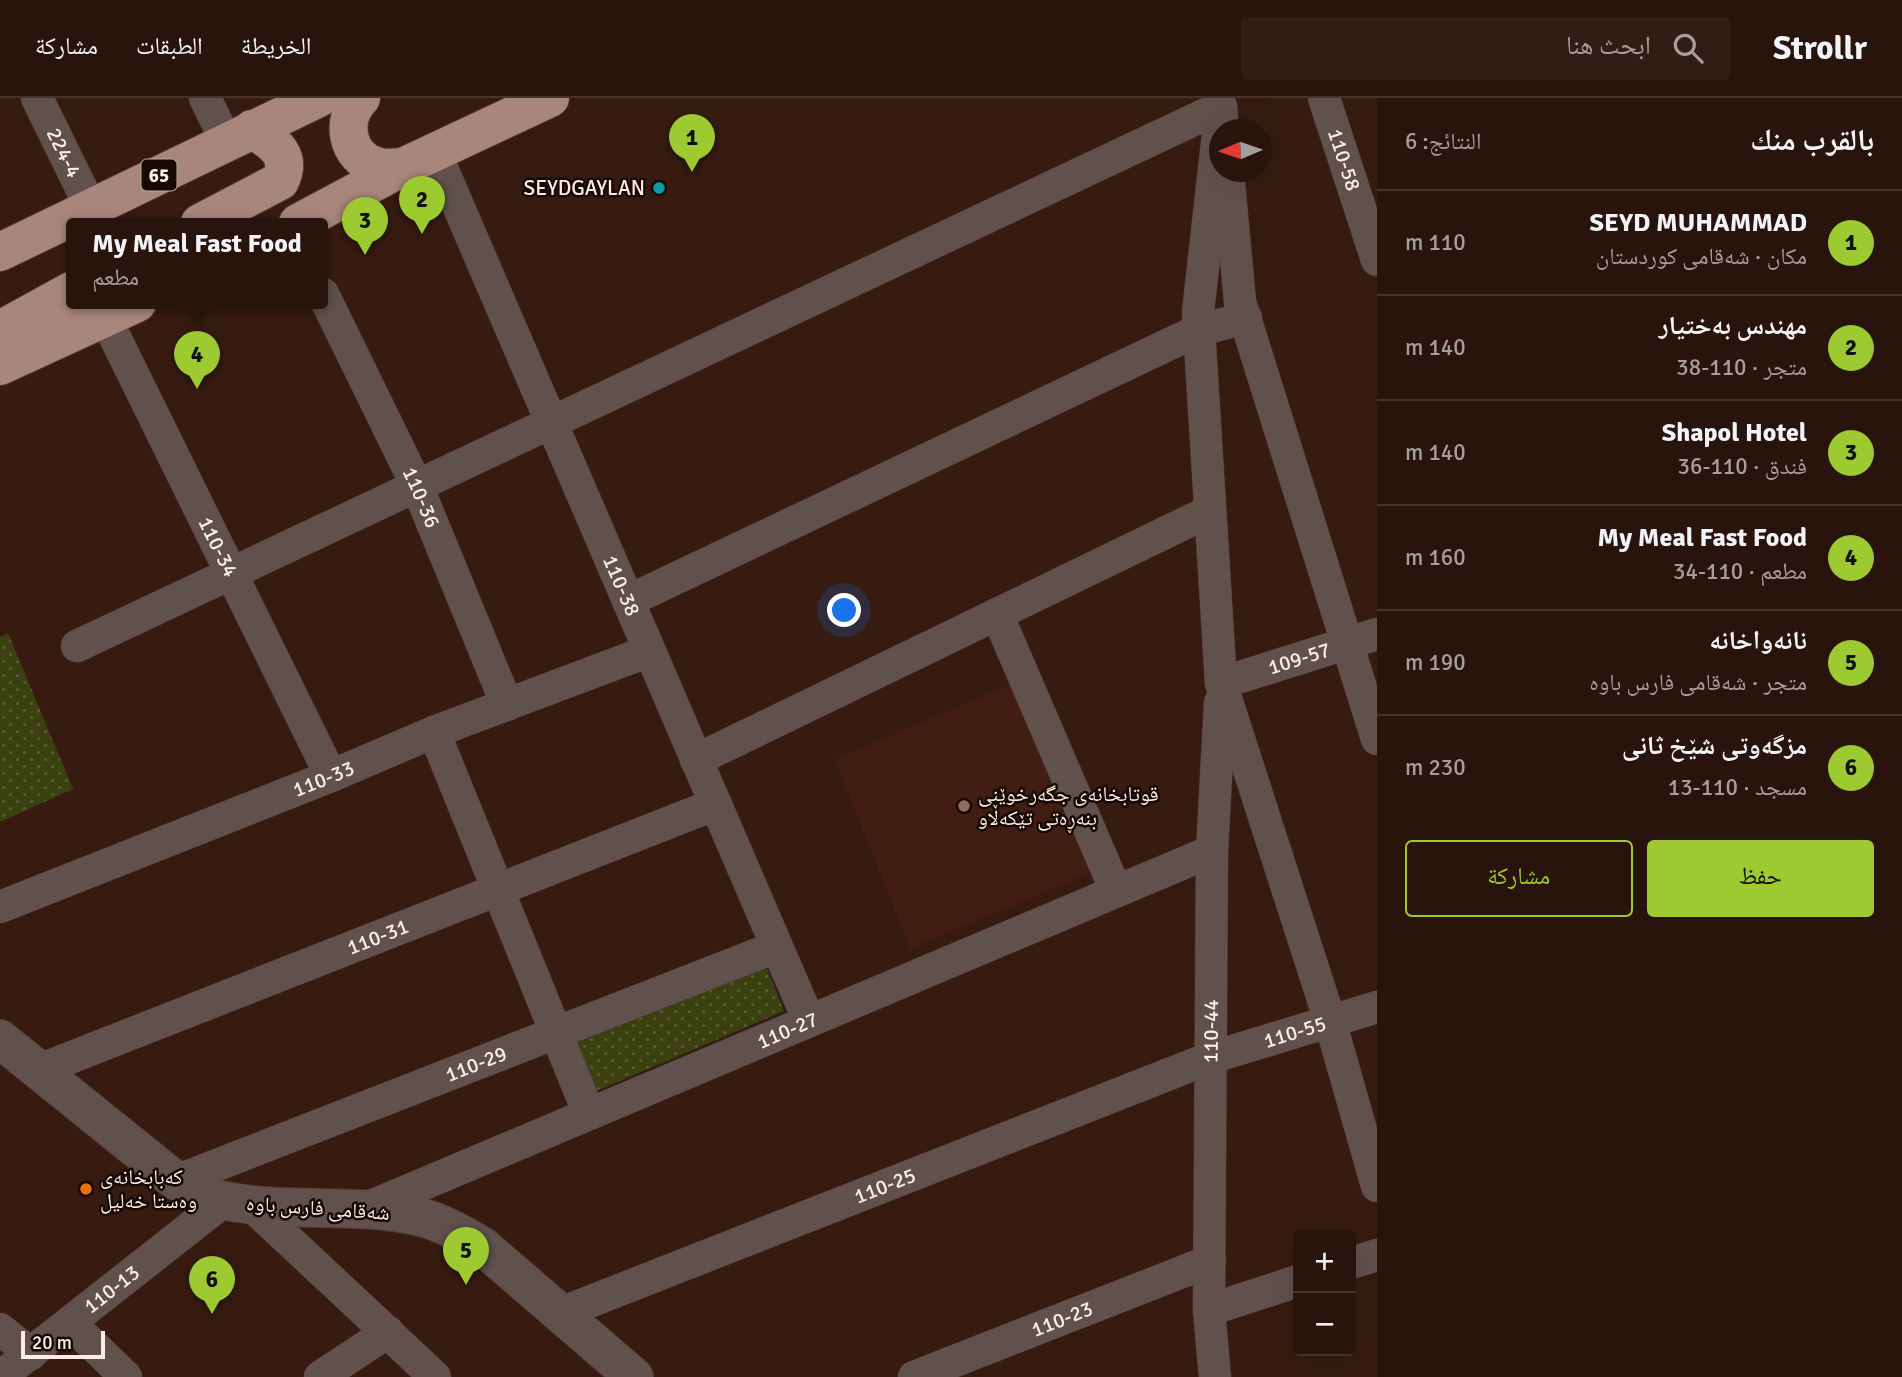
<!DOCTYPE html>
<html lang="ar">
<head>
<meta charset="utf-8">
<style>
	body { margin:0; font-family:Signika,"Noto Naskh Arabic",sans-serif; background:#311d16; color:#f1f3f6; direction:rtl }
	.controls { position:absolute; right:21px; bottom:21px; display:grid; overflow:hidden; border-radius:7px; box-shadow:0 7px 28px #0002 }
	.controls button { width:63px; height:63px; display:grid; place-items:center; padding:0; border:0; border-bottom:2px solid #45332e; background:#29140d; color:#f1f3f6; font:35px sans-serif }
	.compass { position:absolute; left:1209px; top:21px; width:63px; height:63px; border-radius:50%; background:#29140d; box-shadow:0 7px 28px #0002; rotate:268deg }
	.scale { position:absolute; left:21px; bottom:18px; width:84px; box-sizing:border-box; padding-left:7px; border:4px solid #ffebe4; border-top:0; font-size:19px; line-height:24px; white-space:nowrap; color:#ffebe4; -webkit-text-stroke:5px #160a06; paint-order:stroke }
	.you { position:absolute; left:845px; top:513px; width:24px; height:24px; margin:-18px; border:5px solid #fff; border-radius:50%; background:#1a73e8; box-shadow:0 0 0 10px #1a73e833 }
	.badge { display:grid; place-items:center; width:46px; height:46px; border-radius:50%; background:#9dca30; color:#111; font-size:23px; font-weight:700 }
	.pin { position:absolute; translate:-50% -58px; filter:drop-shadow(0 2px 4px #0008) }
	.pin::after { content:''; position:absolute; top:37px; width:24px; height:21px; background:inherit; clip-path:polygon(0 0,100% 0,50% 100%) }
	.popup { position:absolute; left:66px; top:120px; width:262px; height:91px; box-sizing:border-box; display:grid; place-content:center; border-radius:7px; background:#29140d; filter:drop-shadow(0 2px 5px #0005); font-size:23px; white-space:nowrap; color:#a59e9d }
	.popup b { font-size:26px; color:#f1f3f6 }
	.popup::after { content:''; position:absolute; left:50%; top:100%; margin-left:-14px; border:14px solid transparent; border-top-color:#29140d }
	.list { margin:0; padding:0; list-style:none }
	h2 { display:flex; justify-content:space-between; align-items:center; height:91px; margin:0; padding:0 28px; font-size:30px }
	h2 small { font-size:23px; font-weight:400; color:#a59e9d }
	.list li { display:grid; grid-template-columns:46px 1fr auto; gap:21px; align-items:center; box-sizing:border-box; height:105px; padding:0 28px; border-top:2px solid #45332e }
	.list b { display:block; font-size:26px; white-space:nowrap }
	.list p { margin:0; font-size:23px; white-space:nowrap; color:#a59e9d }
	.list em { font-size:23px; font-style:normal; color:#a59e9d }
	.actions { display:flex; gap:14px; padding:21px 28px }
	.actions a { flex:1; padding:16px 0; border:2px solid #9dca30; border-radius:7px; text-align:center; font-size:24px; color:#9dca30 }
	.actions .main { background:#9dca30; color:#111 }
	.icon { flex:none; width:38px; height:38px; fill:none; stroke:currentColor; stroke-width:2; stroke-linecap:round; stroke-linejoin:round }
	.map { position:relative; flex:none; width:1377px; height:1279px; overflow:hidden; direction:ltr }
	header { display:flex; align-items:center; gap:42px; box-sizing:border-box; height:98px; padding:0 35px; background:#29140d; border-bottom:2px solid #45332e }
	header strong { font-size:33px }
	nav { display:flex; gap:38px; margin-inline-start:auto; font-size:24px }
	.search { width:490px; height:63px; background:#311d16; display:flex; align-items:center; gap:18px; box-sizing:border-box; padding:0 24px; border-radius:7px; color:#a59e9d; font-size:26px }
	main { display:flex }
	aside { flex:1; background:#29140d }
	.map>svg:first-child { display:block }
	.built { fill:#411e11 }
	.green { fill:url(#green-dots) }
	.lines { fill:none; stroke-linecap:round; stroke-linejoin:round }
	.minor-casing { stroke:#53382f; stroke-width:33 }
	.tertiary-casing { stroke:#53382f; stroke-width:40 }
	.trunk-casing { stroke:#53382f; stroke-width:40 }
	.minor { stroke:#60514d; stroke-width:32 }
	.tertiary { stroke:#60514d; stroke-width:38 }
	.trunk { stroke:#a8867c; stroke-width:38 }
	.culture-dot { fill:#0f9aa8; stroke:#160a06; stroke-width:2.5 }
	.education-dot { fill:#8d6e63; stroke:#160a06; stroke-width:2.5 }
	.food-dot { fill:#e8710a; stroke:#160a06; stroke-width:2.5 }
	.labels { text-anchor:middle; stroke-width:5; stroke-linejoin:round; paint-order:stroke }
	.shield { fill:#160a06; stroke:#b9a8a1; stroke-width:2 }
	.shield-label { font-size:19px; font-weight:bold; fill:#ffebe4 }
	.street-label { font-size:21px; fill:#ffebe4; stroke:#160a06 }
	.poi-label { font-size:21px; fill:#ffebe4; stroke:#160a06; text-anchor:start }
</style>
</head>
<body>
<header>
<strong>Strollr</strong>
<div class="search"><svg class="icon" aria-label="search" viewBox="0 0 24 24"><circle cx="10" cy="10" r="6"/><path d="M15 15l6 6"/></svg>ابحث هنا</div>
<nav><a>الخريطة</a><a>الطبقات</a><a>مشاركة</a></nav>
</header>
<main>
<aside>
<h2>بالقرب منك<small>النتائج: 6</small></h2>
<ul class="list">
<li><span class="badge">1</span><div><b>SEYD MUHAMMAD</b><p>مكان · شەقامی کوردستان</p></div><em>110 m</em></li>
<li><span class="badge">2</span><div><b>مهندس بەختیار</b><p>متجر · 110-38</p></div><em>140 m</em></li>
<li><span class="badge">3</span><div><b>Shapol Hotel</b><p>فندق · 110-36</p></div><em>140 m</em></li>
<li><span class="badge">4</span><div><b>My Meal Fast Food</b><p>مطعم · 110-34</p></div><em>160 m</em></li>
<li><span class="badge">5</span><div><b>نانەواخانە</b><p>متجر · شەقامی فارس باوە</p></div><em>190 m</em></li>
<li><span class="badge">6</span><div><b>مزگەوتی شێخ ثانی</b><p>مسجد · 110-13</p></div><em>230 m</em></li>
</ul>
<div class="actions"><a class="main">حفظ</a><a>مشاركة</a></div>
</aside>
<div class="map">
<svg width="1377" height="1279" viewBox="0 0 1377 1279">
	<defs>
		<pattern id="green-dots" width="8" height="8" patternUnits="userSpaceOnUse" patternTransform="scale(1.75)"><rect width="8" height="8" fill="#3b4011"/><path d="M2 2h.1M6 6h.1" fill="none" stroke="#585c34" stroke-width="1.8" stroke-linecap="round"/></pattern>
	</defs>
	<rect width="100%" height="100%" fill="#371b11"/>
	<path class="built" d="M1023 581 1102 770 910 850 835 661Z"/>
	<path class="green" d="M8 535 73 691 0 724V539Z
		M766 868 784 913 596 993 576 943Z"/>
	<g class="lines">
		<defs>
			<g id="minor">
				<path id="s1" d="M37 0 91 110"/>
				<path d="M205 0 227 45"/>
				<path id="s2" d="M1324 0 1377 162"/>
				<path d="M1221 9 1198 214 1221 585 1330 923 1377 1088"/>
				<path id="s3" d="M435 54 809 923"/>
				<path d="M1228 74 1240 204 1377 641"/>
				<path id="s4" d="M323 196 417 388 507 607"/>
				<path id="s5" d="M106 221 331 678"/>
				<path d="M628 503 1199 232 1246 220"/>
				<path d="M997 516 1116 793"/>
				<path d="M77 548 1221 9 1223 32"/>
				<path id="s6" d="M1221 585 1377 536"/>
				<path d="M434 634 589 1016"/>
				<path d="M696 662 1210 413"/>
				<path id="s7" d="M0 809 331 678 434 634 649 553"/>
				<path id="s8" d="M39 972 716 706"/>
				<path id="s9" d="M176 1083 776 849"/>
				<path d="M251 1107 435 1279"/>
				<path id="s10" d="M362 1112 1212 753"/>
				<path d="M1351 1165 1377 1157"/>
				<path d="M1209 1212 1298 1183"/>
				<path id="s11" d="M561 1215 1210 960 1377 909"/>
				<path d="M70 1225 126 1279"/>
				<path d="M0 1231 31 1256"/>
				<path id="s12" d="M0 1279 224 1103"/>
				<path d="M320 1279 388 1234"/>
				<path id="s13" d="M914 1279 1210 1163"/>
				<path id="s14" d="M1215 1279 1209 1212 1212 753 1220 605"/>
			</g>
			<path id="tertiary" d="M0 941 176 1083C192 1090 208 1100 226 1103 291 1116 360 1103 424 1120 445 1126 464 1137 482 1148L634 1279"/>
			<path id="trunk" d="M361 0C340 21 346 59 376 68 385 71 394 70 403 69
				M200 125 280 83C293 56 273 45 252 31
				M298 125 403 69 550 0
				M0 154 319 0
				M0 232 71 193
				M0 268 137 205"/>
		</defs>
		<use href="#minor" class="minor-casing"/>
		<use href="#tertiary" class="tertiary-casing"/>
		<use href="#trunk" class="trunk-casing"/>
		<use href="#minor" class="minor"/>
		<use href="#tertiary" class="tertiary"/>
		<use href="#trunk" class="trunk"/>
	</g>
	<circle class="culture-dot" cx="659" cy="90" r="7"/>
	<circle class="education-dot" cx="964" cy="708" r="7"/>
	<circle class="food-dot" cx="86" cy="1091" r="7"/>
	<g class="labels">
		<rect class="shield" x="141.5" y="61.5" width="35" height="31" rx="5"/>
		<g class="shield-label">
			<text x="159" y="84">65</text>
		</g>
		<g class="street-label">
			<text dy="7" stroke="none"><textPath href="#s1" startOffset="61">224-4</textPath></text>
			<text dy="7" stroke="none"><textPath href="#s2" startOffset="65">110-58</textPath></text>
			<text dy="7" stroke="none"><textPath href="#s4" startOffset="226">110-36</textPath></text>
			<text dy="7" stroke="none"><textPath href="#s5" startOffset="254">110-34</textPath></text>
			<text dy="7" stroke="none"><textPath href="#s3" startOffset="472">110-38</textPath></text>
			<text dy="7" stroke="none"><textPath href="#s6" startOffset="82">109-57</textPath></text>
			<text dy="7" stroke="none"><textPath href="#s7" startOffset="348">110-33</textPath></text>
			<text dy="7" stroke="none"><textPath href="#s8" startOffset="364">110-31</textPath></text>
			<text dy="7" stroke="none"><textPath href="#s10" startOffset="462">110-27</textPath></text>
			<text dy="7" stroke="none"><textPath href="#s14" startOffset="346">110-44</textPath></text>
			<text dy="7" stroke="none"><textPath href="#s11" startOffset="786">110-55</textPath></text>
			<text dy="7" stroke="none"><textPath href="#s9" startOffset="322">110-29</textPath></text>
			<text dy="7" stroke="none"><textPath href="#s11" startOffset="348">110-25</textPath></text>
			<text transform="translate(318 1110) rotate(4)" y="7">شەقامی فارس باوە</text>
			<text dy="7" stroke="none"><textPath href="#s12" startOffset="142">110-13</textPath></text>
			<text dy="7" stroke="none"><textPath href="#s13" startOffset="159">110-23</textPath></text>
		</g>
		<g class="poi-label">
			<text x="645" y="97" text-anchor="end">SEYDGAYLAN</text>
			<text x="978" y="703">قوتابخانەی جگەرخوێنی<tspan x="978" dy="24">بنەڕەتی تێکەڵاو</tspan></text>
			<text x="100" y="1086">کەبابخانەی<tspan x="100" dy="24">وەستا خەلیل</tspan></text>
		</g>
	</g>
</svg>
<div class="controls">
<button>+</button>
<button>−</button>
</div>
<svg class="compass" viewBox="-18 -18 36 36"><path d="M0-13l5 13h-10z" fill="#e53935"/><path d="M0 13l5-13h-10z" fill="#a59e9d"/></svg>
<div class="scale">20 m</div>
<div class="you"></div>
<div class="pin badge" style="left:692px;top:74px">1</div>
<div class="pin badge" style="left:422px;top:136px">2</div>
<div class="pin badge" style="left:365px;top:157px">3</div>
<div class="pin badge" style="left:197px;top:291px">4</div>
<div class="popup"><b>My Meal Fast Food</b>مطعم</div>
<div class="pin badge" style="left:466px;top:1187px">5</div>
<div class="pin badge" style="left:212px;top:1216px">6</div>
</div>
</main>
</body>
</html>
